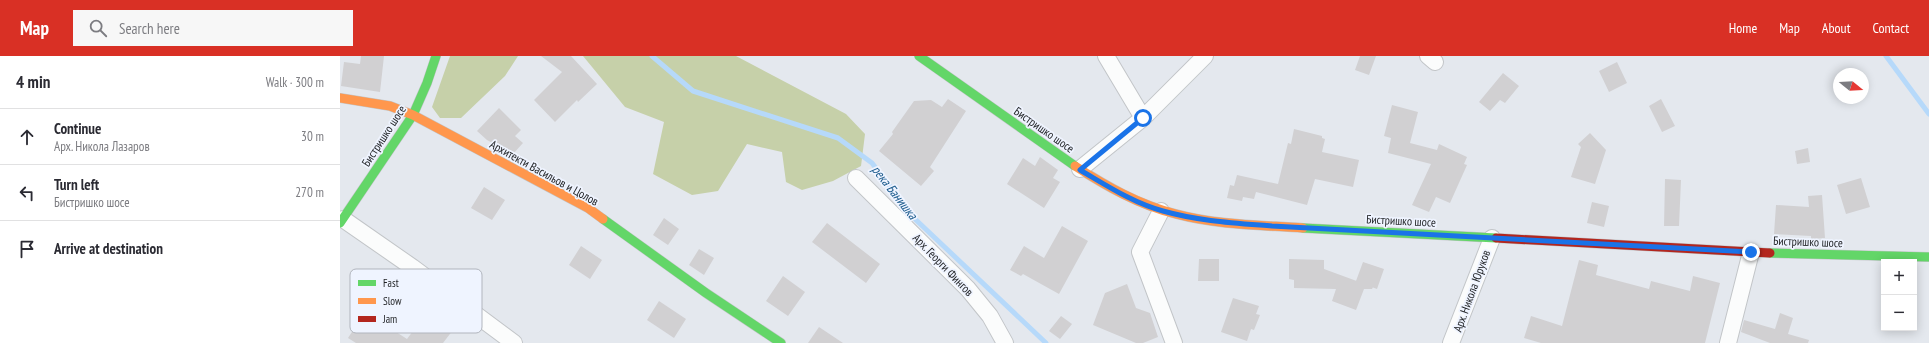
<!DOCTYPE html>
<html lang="en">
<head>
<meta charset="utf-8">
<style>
	body { margin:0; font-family:"PT Sans Narrow",sans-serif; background:#f7f7f7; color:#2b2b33 }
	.controls { position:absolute; right:12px; bottom:12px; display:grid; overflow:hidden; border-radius:0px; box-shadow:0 2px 10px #0003 }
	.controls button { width:36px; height:36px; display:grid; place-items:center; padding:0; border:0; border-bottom:1px solid #e1e1e2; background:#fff; color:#2b2b33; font:20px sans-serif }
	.compass { position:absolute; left:1493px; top:12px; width:36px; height:36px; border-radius:50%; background:#fff; box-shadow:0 2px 10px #0003; rotate:108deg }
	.stop { position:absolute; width:12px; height:12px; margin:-9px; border:3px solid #1a73e8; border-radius:50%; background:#fff }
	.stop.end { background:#1a73e8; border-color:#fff; box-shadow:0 1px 4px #0008 }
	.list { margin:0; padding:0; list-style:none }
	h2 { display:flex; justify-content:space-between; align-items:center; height:52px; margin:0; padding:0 16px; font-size:17px }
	h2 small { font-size:13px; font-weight:400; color:#7c7c81 }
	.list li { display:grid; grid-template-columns:26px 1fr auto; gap:12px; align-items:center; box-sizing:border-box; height:56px; padding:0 16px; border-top:1px solid #e1e1e2 }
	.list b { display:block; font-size:15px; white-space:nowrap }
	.list p { margin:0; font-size:13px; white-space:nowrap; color:#7c7c81 }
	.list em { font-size:13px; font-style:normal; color:#7c7c81 }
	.icon { flex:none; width:22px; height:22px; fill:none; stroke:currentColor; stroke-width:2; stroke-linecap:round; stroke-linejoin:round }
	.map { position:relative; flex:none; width:1589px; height:287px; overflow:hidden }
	header { display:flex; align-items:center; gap:24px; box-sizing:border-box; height:56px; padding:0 20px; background:#d93025; color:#fff }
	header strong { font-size:19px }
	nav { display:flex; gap:22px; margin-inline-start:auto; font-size:14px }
	.search { width:280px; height:36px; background:#f7f7f7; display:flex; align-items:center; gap:10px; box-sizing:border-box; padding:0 14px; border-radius:0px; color:#7c7c81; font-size:15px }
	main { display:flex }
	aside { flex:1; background:#fff }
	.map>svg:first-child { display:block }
	.forest { fill:#c6d0a9 }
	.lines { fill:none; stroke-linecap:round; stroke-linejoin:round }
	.stream { stroke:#b6d9fa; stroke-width:5 }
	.building { fill:#d1d0d2 }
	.street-casing { stroke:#c2c5c8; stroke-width:18 }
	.fast-casing { stroke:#c2c5c8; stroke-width:10 }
	.slow-casing { stroke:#c2c5c8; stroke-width:10 }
	.jam-casing { stroke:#c2c5c8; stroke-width:10 }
	.street { stroke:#fbfcfc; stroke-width:16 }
	.fast { stroke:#63d668; stroke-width:9 }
	.slow { stroke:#ff974d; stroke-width:9 }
	.jam { stroke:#b3261e; stroke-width:9 }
	.route { stroke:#1a73e8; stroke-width:5 }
	.labels { text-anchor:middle; stroke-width:3.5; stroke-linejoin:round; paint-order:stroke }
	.street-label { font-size:12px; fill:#1f2124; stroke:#eff4ff }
	.water-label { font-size:13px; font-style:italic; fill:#19598b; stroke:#eff4ff }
	.key { fill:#eff4ff; stroke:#b1b5bd; stroke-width:1 }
	.key-label { font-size:11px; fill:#1f2124 }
</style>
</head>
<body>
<header>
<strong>Map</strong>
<div class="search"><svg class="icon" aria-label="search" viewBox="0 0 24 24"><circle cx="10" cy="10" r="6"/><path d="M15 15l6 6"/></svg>Search here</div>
<nav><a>Home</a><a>Map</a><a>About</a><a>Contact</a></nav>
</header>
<main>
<aside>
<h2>4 min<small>Walk · 300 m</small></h2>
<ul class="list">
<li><svg class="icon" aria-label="ahead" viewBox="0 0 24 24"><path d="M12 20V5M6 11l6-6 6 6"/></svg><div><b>Continue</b><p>Арх. Никола Лазаров</p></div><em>30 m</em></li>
<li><svg class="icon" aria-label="left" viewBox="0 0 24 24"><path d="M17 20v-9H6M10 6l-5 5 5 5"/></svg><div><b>Turn left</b><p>Бистришко шосе</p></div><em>270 m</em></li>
<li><svg class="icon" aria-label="arrive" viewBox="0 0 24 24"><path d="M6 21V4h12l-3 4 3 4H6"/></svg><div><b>Arrive at destination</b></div></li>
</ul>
</aside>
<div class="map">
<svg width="1589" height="287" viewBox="0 0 1589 287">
	<rect width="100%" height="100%" fill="#e4e8ee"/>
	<path class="forest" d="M110 0H178L165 20 121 62H100L92 51Z
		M243 0H396L506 58 525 78 521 110 493 125 462 134 446 126 442 96 407 88 378 135 352 139 313 118 324 66 285 51Z"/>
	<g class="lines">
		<path class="stream" d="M312 0 353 35 498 82 532 107 575 163 706 287
			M1546 0 1589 58"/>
	</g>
	<path class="building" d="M21 0H44L40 36 1 30 4 6 20 8Z
		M201 0H231L257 28 238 46 237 44 215 66 194 44 222 16Z
		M1020 0H1036L1029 19 1015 14Z
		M1277 6 1287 27 1269 36 1259 15Z
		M1163 17 1179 30 1165 47 1160 44 1150 55 1139 46Z
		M608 43 626 55 590 111 594 115 581 130 539 95 553 78 552 76 574 45 591 44 602 51Z
		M1321 43 1335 70 1322 76 1309 50Z
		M1052 49 1078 56 1070 87 1097 94 1099 88 1127 101 1124 108 1127 109 1110 147 1096 141 1089 156 1072 149 1091 108 1048 97 1051 82 1044 80Z
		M159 52 181 74 175 80 183 87 173 98 147 84 137 75Z
		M954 73 982 80V82L985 83 982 96 1019 104 1013 131 975 123 967 149 916 136 914 143 903 141 902 145 887 142 890 129 894 130 897 119 938 128 948 87 951 88Z
		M1250 77 1266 94 1255 128 1231 121 1241 91 1238 88Z
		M1468 92 1470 106 1457 108 1455 95Z
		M700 101 718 114 713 122 720 126 704 152 667 128 683 102 695 110Z
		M1521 122 1530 151 1506 158 1497 129Z
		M1325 123 1341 124 1339 170H1324Z
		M144 131 165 144 152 164 131 152Z
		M1482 139 1485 182 1471 183V180L1434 178 1436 149 1469 151 1468 140Z
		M1252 146 1269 150 1264 171 1247 167Z
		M324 162 339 173 328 189 313 179Z
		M487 167 540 208 526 227 472 186Z
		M722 170 748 185 719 238 683 218 681 220 670 214 684 190 704 202Z
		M241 190 262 204 250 223 229 209Z
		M359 193 374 202 364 219 349 209Z
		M859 203H879V225H858Z
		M949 203 984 204V213L1033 231 1032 233H1024L1016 254 992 245 996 233 954 232V224L949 223Z
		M1239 204 1258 209 1256 219 1309 233 1311 225 1350 235 1353 220 1380 227 1365 287H1201L1184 282 1191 260 1222 270Z
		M1023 206 1044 213 1037 233 1016 225Z
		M443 220 465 236 448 260 426 245Z
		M787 228 796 252 810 257 818 281 803 287H796L753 269 765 237Z
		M893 242 919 250 916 258 920 259 914 274 911 273 907 285 881 276Z
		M319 245 346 263 334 282 307 264Z
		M88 255 113 274 103 287H16L8 282 25 256 67 283Z
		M1440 257 1453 262 1448 278 1469 284 1468 287H1430L1401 276 1404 264 1435 273Z
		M721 260 732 268 720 283 709 275Z
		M479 271 503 287H468Z"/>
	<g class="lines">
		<defs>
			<path id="street" d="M766 0 803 62
				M1088 0 1095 6
				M740 113 803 62 865 0
				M516 122 628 233 650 260 665 287
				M821 155 800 196 834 287
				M3 163 72 211 174 287
				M1111 287 1152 182
				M1388 287 1411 196"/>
			<path id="fast" d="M579 0 735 110
				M263 163 366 237 441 287
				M0 167 73 59 87 27 96 0
				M963 172 1156 182
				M1430 197 1589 201"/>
			<path id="slow" d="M0 42 50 50 73 59 248 152 263 163
				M735 110C766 130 799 149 836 158 877 169 920 169 963 172"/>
			<path id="jam" d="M1156 182 1430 197"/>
		</defs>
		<use href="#street" class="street-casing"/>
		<use href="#fast" class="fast-casing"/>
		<use href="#slow" class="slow-casing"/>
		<use href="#jam" class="jam-casing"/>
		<use href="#street" class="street"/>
		<use href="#fast" class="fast"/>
		<use href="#slow" class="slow"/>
		<use href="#jam" class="jam"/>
	</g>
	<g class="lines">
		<path class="route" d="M803 62 740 114C766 129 793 147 823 155 858 165 895 167 932 170L1411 196"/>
	</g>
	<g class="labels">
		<g class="street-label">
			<text transform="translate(704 74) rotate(35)" y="4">Бистришко шосе</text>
			<text transform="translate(44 80) rotate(-57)" y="4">Бистришко шосе</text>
			<text transform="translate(204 117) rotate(29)" y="4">Архитекти Васильов и Цолов</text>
			<text transform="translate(1061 165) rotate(3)" y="4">Бистришко шосе</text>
			<text transform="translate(1468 186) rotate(2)" y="4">Бистришко шосе</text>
			<text transform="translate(603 209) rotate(46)" y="4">Арх. Георги Фингов</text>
			<text transform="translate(1132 235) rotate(-70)" y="4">Арх. Никола Юруков</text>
		</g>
		<g class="water-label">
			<text transform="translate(555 136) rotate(52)" y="5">река Банишка</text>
		</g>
	</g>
	<rect x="10" y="213" width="132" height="64" rx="6" class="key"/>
	<rect x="18" y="224" width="18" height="6" fill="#63d668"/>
	<rect x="18" y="242" width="18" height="6" fill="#ff974d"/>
	<rect x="18" y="260" width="18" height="6" fill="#b3261e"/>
	<g class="key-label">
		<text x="43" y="231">Fast</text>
		<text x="43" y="249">Slow</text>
		<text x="43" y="267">Jam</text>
	</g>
</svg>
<div class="controls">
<button>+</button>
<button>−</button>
</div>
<svg class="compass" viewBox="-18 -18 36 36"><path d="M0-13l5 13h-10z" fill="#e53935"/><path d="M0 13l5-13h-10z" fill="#7c7c81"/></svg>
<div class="stop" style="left:803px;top:62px"></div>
<div class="stop end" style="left:1411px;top:196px"></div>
</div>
</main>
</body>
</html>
